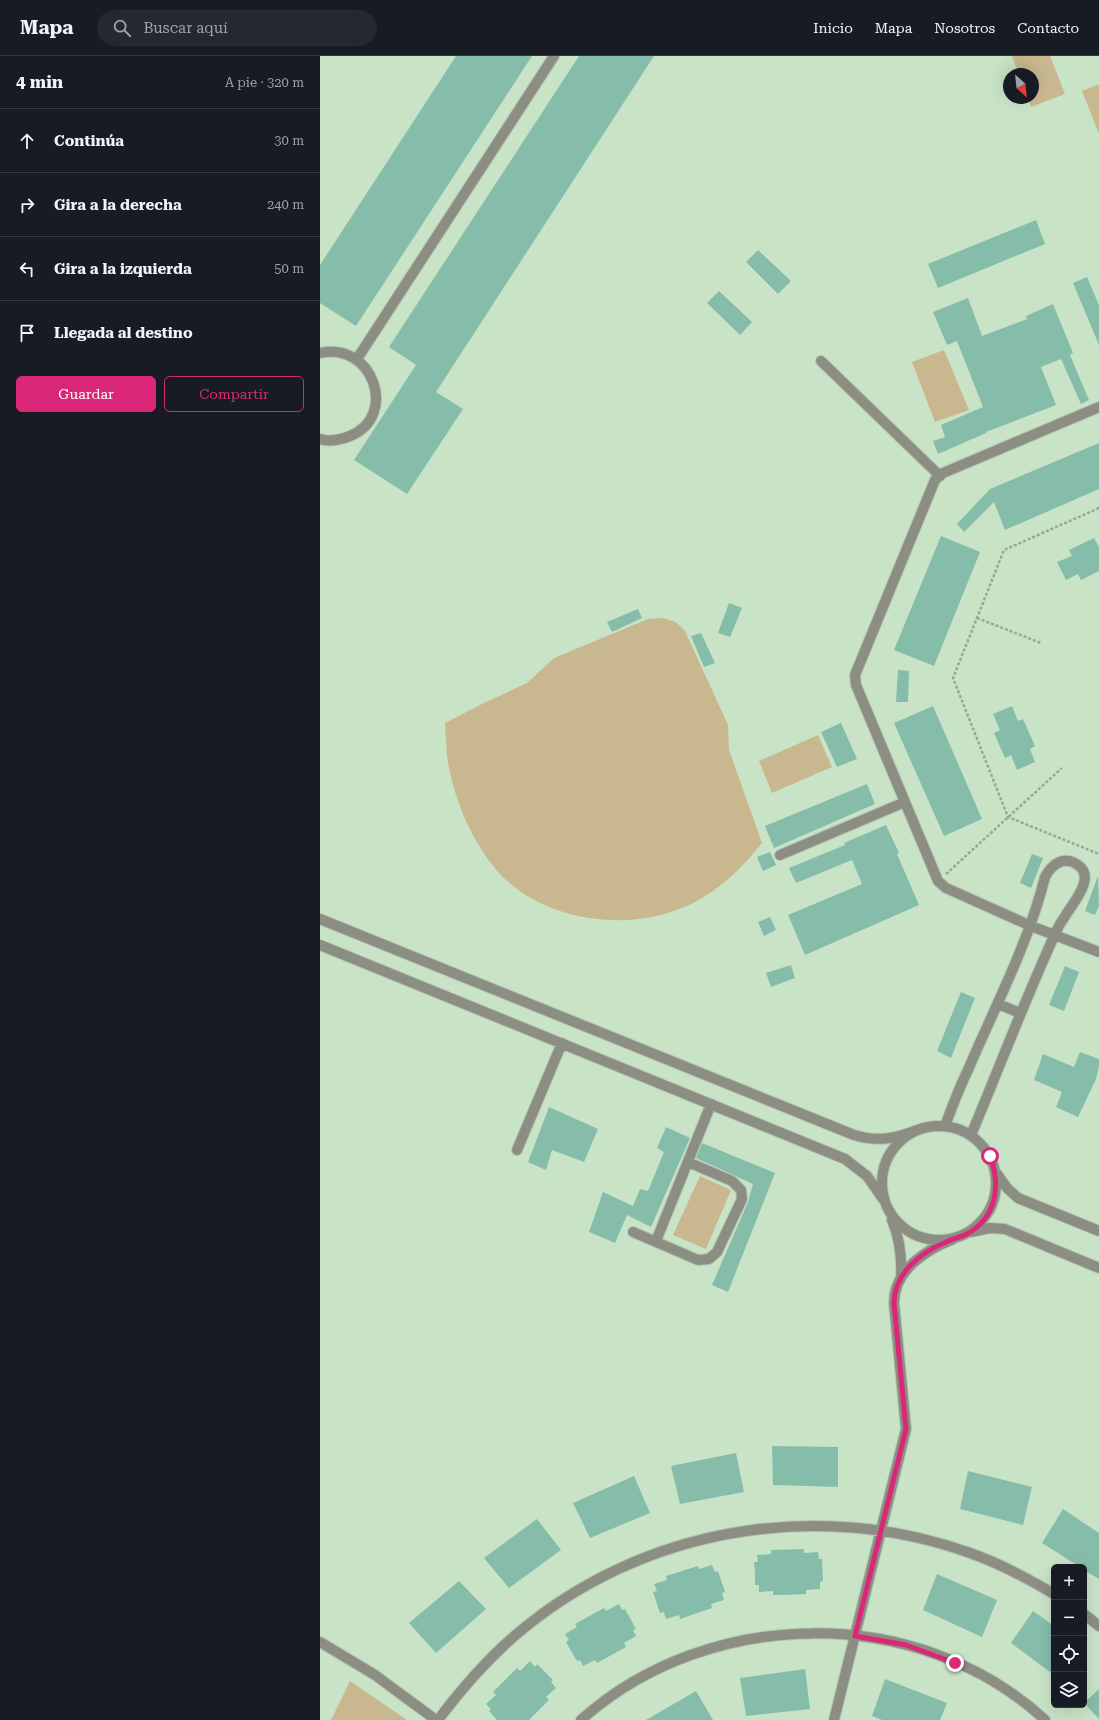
<!DOCTYPE html>
<html lang="es">
<head>
<meta charset="utf-8">
<style>
	body { margin:0; font-family:"Roboto Serif",serif; background:#242831; color:#f1f3f6 }
	.controls { position:absolute; right:12px; bottom:12px; display:grid; overflow:hidden; border-radius:6px; box-shadow:0 4px 16px #0002 }
	.controls button { width:36px; height:36px; display:grid; place-items:center; padding:0; border:0; border-bottom:1px solid #363941; background:#171b24; color:#f1f3f6; font:20px sans-serif }
	.compass { position:absolute; left:683px; top:12px; width:36px; height:36px; border-radius:50%; background:#171b24; box-shadow:0 4px 16px #0002; rotate:153deg }
	.stop { position:absolute; width:12px; height:12px; margin:-9px; border:3px solid #db2777; border-radius:50%; background:#fff }
	.stop.end { background:#db2777; border-color:#fff; box-shadow:0 1px 4px #0008 }
	.list { margin:0; padding:0; list-style:none }
	h2 { display:flex; justify-content:space-between; align-items:center; height:52px; margin:0; padding:0 16px; font-size:17px }
	h2 small { font-size:13px; font-weight:400; color:#9ea1a6 }
	.list li { display:grid; grid-template-columns:26px 1fr auto; gap:12px; align-items:center; box-sizing:border-box; height:64px; padding:0 16px; border-top:1px solid #363941 }
	.list b { display:block; font-size:15px; white-space:nowrap }
	.list em { font-size:13px; font-style:normal; color:#9ea1a6 }
	.actions { display:flex; gap:8px; padding:12px 16px }
	.actions a { flex:1; padding:9px 0; border:1px solid #db2777; border-radius:6px; text-align:center; font-size:14px; color:#db2777 }
	.actions .main { background:#db2777; color:#fff }
	.icon { flex:none; width:22px; height:22px; fill:none; stroke:currentColor; stroke-width:2; stroke-linecap:round; stroke-linejoin:round }
	.map { position:relative; flex:none; width:779px; height:1664px; overflow:hidden }
	header { display:flex; align-items:center; gap:24px; box-sizing:border-box; height:56px; padding:0 20px; background:#171b24; border-bottom:1px solid #363941 }
	header strong { font-size:19px }
	nav { display:flex; gap:22px; margin-inline-start:auto; font-size:14px }
	.search { width:280px; height:36px; background:#242831; display:flex; align-items:center; gap:10px; box-sizing:border-box; padding:0 14px; border-radius:22px; color:#9ea1a6; font-size:15px }
	main { display:flex }
	aside { flex:1; background:#171b24 }
	.map>svg:first-child { display:block }
	.built { fill:#c9e3c7; fill-rule:evenodd }
	.green { fill:#c9b88f }
	.building { fill:#86bdaa }
	.lines { fill:none; stroke-linecap:round; stroke-linejoin:round }
	.minor-casing { stroke:#b4c6b2; stroke-width:12 }
	.path { stroke:#97a795; stroke-width:2.5; stroke-dasharray:3 2; stroke-linecap:butt }
	.minor { stroke:#8c8e83; stroke-width:10 }
	.route { stroke:#db2777; stroke-width:5 }
</style>
</head>
<body>
<header>
<strong>Mapa</strong>
<div class="search"><svg class="icon" aria-label="search" viewBox="0 0 24 24"><circle cx="10" cy="10" r="6"/><path d="M15 15l6 6"/></svg>Buscar aquí</div>
<nav><a>Inicio</a><a>Mapa</a><a>Nosotros</a><a>Contacto</a></nav>
</header>
<main>
<aside>
<h2>4 min<small>A pie · 320 m</small></h2>
<ul class="list">
<li><svg class="icon" aria-label="ahead" viewBox="0 0 24 24"><path d="M12 20V5M6 11l6-6 6 6"/></svg><div><b>Continúa</b></div><em>30 m</em></li>
<li><svg class="icon" aria-label="right" viewBox="0 0 24 24"><path d="M7 20v-9h11M14 6l5 5-5 5"/></svg><div><b>Gira a la derecha</b></div><em>240 m</em></li>
<li><svg class="icon" aria-label="left" viewBox="0 0 24 24"><path d="M17 20v-9H6M10 6l-5 5 5 5"/></svg><div><b>Gira a la izquierda</b></div><em>50 m</em></li>
<li><svg class="icon" aria-label="arrive" viewBox="0 0 24 24"><path d="M6 21V4h12l-3 4 3 4H6"/></svg><div><b>Llegada al destino</b></div></li>
</ul>
<div class="actions"><a class="main">Guardar</a><a>Compartir</a></div>
</aside>
<div class="map">
<svg width="779" height="1664" viewBox="0 0 779 1664">
	<rect width="100%" height="100%" fill="#d8ecd6"/>
	<path class="built" d="M0 0H779V1664H0ZM689 18H713V42H689ZM734 1511H764V1649H734Z"/>
	<path class="green" d="M692 0H730L745 38 711 51 708 42H713V18H699Z
		M779 28V78L762 35Z
		M624 294 649 354 615 366 592 306Z
		M343 562 356 566 365 575 408 669 409 694 442 787C424 809 406 828 382 842 322 879 228 869 180 818 153 788 135 746 128 707 126 694 126 680 125 667L162 648 207 627 234 602 328 563Z
		M498 679 512 711 452 737 439 705Z
		M380 1120 411 1134 386 1193 353 1179Z
		M30 1625 87 1664H11Z"/>
	<path class="building" d="M136 0H212L36 270 0 247V209Z
		M259 0H334L116 336 143 353 87 438 34 404 96 309 69 291Z
		M716 164 725 188 618 232 608 208Z
		M438 194 471 225 458 238 426 206Z
		M767 221 779 249V289L753 227Z
		M399 235 432 266 420 279 387 247Z
		M648 242 662 280 707 263 706 260 733 248 753 297 750 299 769 344 761 348 741 303 721 311 736 349 666 376V377L618 398 613 385 625 381 621 369 663 351 637 285 627 289 613 256Z
		M779 387V433L685 474 674 446 644 476 637 468 670 433Z
		M621 480 660 496 614 610 574 594Z
		M774 482 779 491V515L761 524 758 518 746 524 737 506 752 500 749 494Z
		M409 547 422 552 410 581 398 577Z
		M318 553 322 562 292 576 287 566Z
		M381 577 395 607 384 611 371 580Z
		M578 614 589 615 588 646H576Z
		M613 650 662 763 624 780 574 667Z
		M692 650 698 665 703 663 715 690 710 693 715 706 697 714 691 699 685 702 674 677 680 674 673 658Z
		M521 667 537 703 517 711 501 676Z
		M547 728 555 748 454 792 445 770Z
		M566 769 579 797 577 798 599 849 485 899 468 859 542 828 532 804 476 827 469 812 525 789 524 787Z
		M450 796 456 809 443 815 437 801Z
		M712 798 723 802 711 832 700 827Z
		M778 820 779 850 775 859 765 855Z
		M450 861 456 874 444 880 438 866Z
		M471 909 475 922 451 931 446 917Z
		M745 910 759 916 744 955 729 949Z
		M641 936 655 942 631 1002 617 995Z
		M760 996 779 1003V1010L776 1023 758 1061 736 1051 742 1036 714 1024 723 998 754 1011Z
		M229 1051 278 1073 264 1106 232 1094 226 1114 208 1106Z
		M346 1071 370 1082 331 1171 307 1159 295 1187 269 1176 283 1136 313 1150 320 1133 328 1135 344 1096 337 1092Z
		M382 1087 455 1117 408 1236 392 1229 428 1146 433 1128 376 1102Z
		M452 1390 518 1391V1431L453 1429Z
		M416 1397 424 1436 360 1448 351 1410Z
		M648 1415 712 1431 703 1469 640 1453Z
		M314 1420 330 1457 270 1482 253 1447Z
		M743 1453 779 1477V1523L764 1514V1511H760L722 1487Z
		M217 1463 241 1494 189 1532 164 1502Z
		M484 1493V1497L498 1496 499 1503H502L503 1525 500 1526V1533L486 1534V1538L463 1539H453V1535L439 1536V1529H435V1517L434 1506H438L437 1499 451 1498V1494Z
		M392 1509 395 1516 398 1515 405 1536 402 1537 404 1544 391 1548 392 1552 377 1557 360 1563 359 1559 346 1563 344 1556 340 1557 333 1536 337 1535 334 1528 347 1524 346 1520 378 1510 379 1513Z
		M617 1518 677 1544 662 1581 603 1554Z
		M139 1525 166 1553 116 1597 89 1567Z
		M299 1548 302 1554 305 1553 316 1573 313 1574 316 1580 304 1587 306 1591 277 1607 275 1604 263 1610 260 1604 257 1605 251 1595 246 1586 249 1584 245 1578 257 1571 255 1568 284 1552 286 1555Z
		M713 1555 734 1570V1619L691 1587Z
		M210 1605 215 1611 217 1608 233 1624 231 1626 236 1632 226 1641 229 1644 209 1664H177L169 1655 171 1653 166 1648 176 1639 173 1636 197 1612 200 1615Z
		M485 1613 490 1653 426 1660 420 1622Z
		M565 1623 627 1647 620 1664H562L552 1660Z
		M779 1633V1663L764 1647Z
		M376 1635 393 1664H326Z"/>
	<g class="lines">
		<defs>
			<path id="minor" d="M0 297C53 285 79 360 30 380 20 384 10 386 0 383
				M37 303 234 0
				M501 305 620 420
				M779 351 623 417 615 424 535 619 536 629 618 825 626 832 711 870 779 896
				M460 799 585 746
				M0 863 534 1079C557 1086 575 1083 597 1074
				M0 889 525 1103 547 1120 563 1143
				M678 948 700 957
				M562 1127a57 57 0 1 1 114 0a57 57 0 1 1-114 0Z
				M625 1070C632 1051 639 1032 648 1014 675 950 708 889 725 821 732 808 744 799 758 809 777 822 751 849 744 862 740 867 738 872 735 878 705 944 679 1012 651 1079
				M197 1094 242 987
				M677 1118 687 1132 698 1142 779 1175
				M572 1164C580 1183 582 1201 581 1221
				M313 1176 378 1204 389 1203 397 1196 422 1143 421 1134 412 1125 368 1106
				M651 1176 670 1172 685 1173 779 1212
				M336 1185 391 1048
				M764 1558 779 1570
				M0 1586 55 1619 116 1664
				M118 1664C142 1632 167 1603 198 1577 322 1472 497 1442 650 1497 679 1507 707 1522 734 1538
				M261 1664C388 1550 599 1547 725 1664
				M514 1664 586 1373 574 1247C574 1214 606 1194 633 1183"/>
		</defs>
		<use href="#minor" class="minor-casing"/>
		<path class="path" d="M779 452 684 494 633 622 688 761 779 798
			M657 562 721 587
			M626 818 742 712"/>
		<use href="#minor" class="minor"/>
	</g>
	<g class="lines">
		<path class="route" d="M635 1607 586 1589 535 1580 586 1373 574 1247C574 1218 600 1197 624 1187 632 1183 640 1181 647 1178 677 1161 681 1129 670 1100"/>
	</g>
</svg>
<div class="controls">
<button>+</button>
<button>−</button>
<button><svg class="icon" aria-label="locate" viewBox="0 0 24 24"><circle cx="12" cy="12" r="6"/><path d="M12 2v4M12 18v4M2 12h4M18 12h4"/></svg></button>
<button><svg class="icon" aria-label="layers" viewBox="0 0 24 24"><path d="M12 4l9 5-9 5-9-5zM3 14l9 5 9-5"/></svg></button>
</div>
<svg class="compass" viewBox="-18 -18 36 36"><path d="M0-13l5 13h-10z" fill="#e53935"/><path d="M0 13l5-13h-10z" fill="#9ea1a6"/></svg>
<div class="stop" style="left:670px;top:1100px"></div>
<div class="stop end" style="left:635px;top:1607px"></div>
</div>
</main>
</body>
</html>
